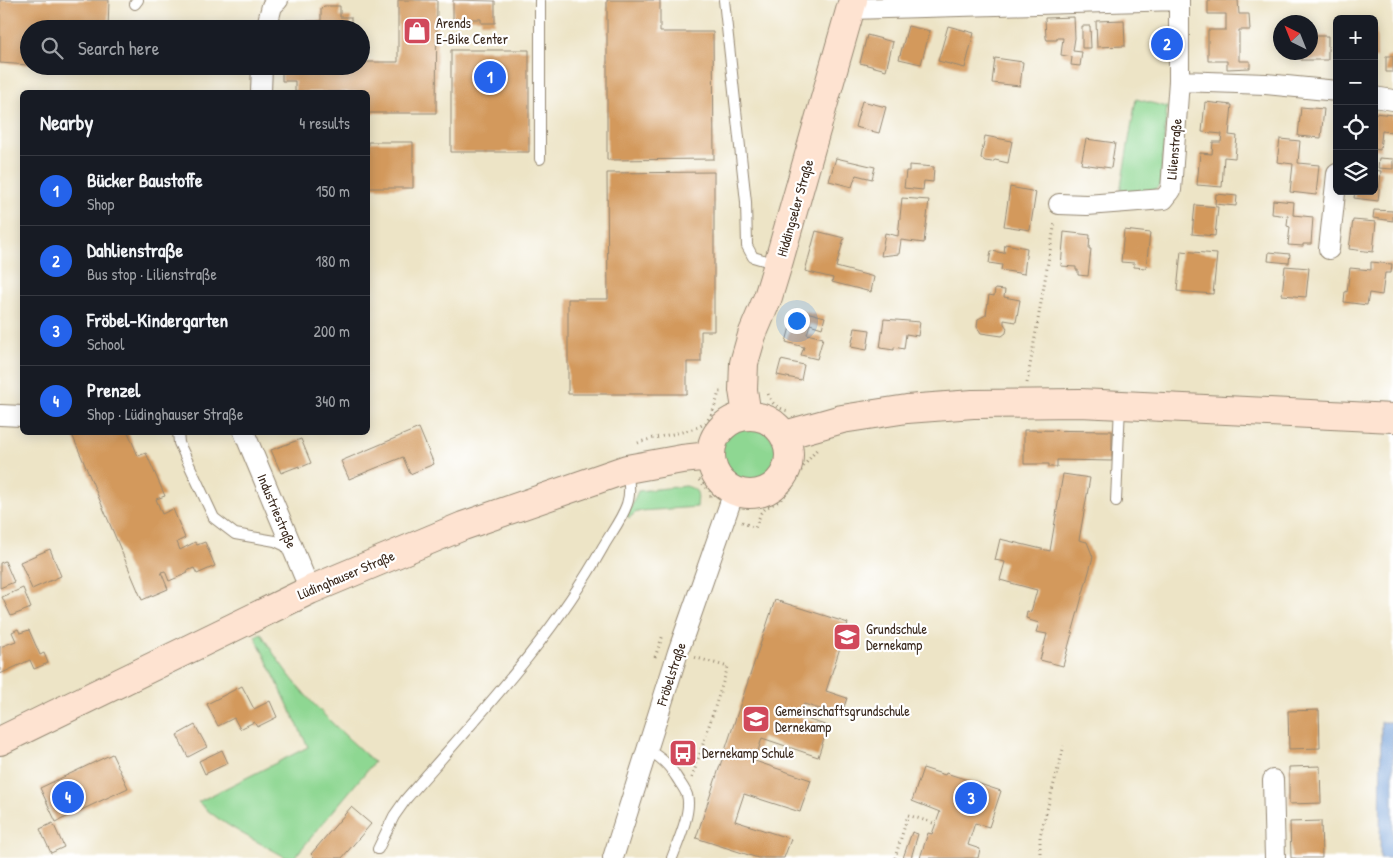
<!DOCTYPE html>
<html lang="en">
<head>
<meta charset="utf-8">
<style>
	body { margin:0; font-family:"Patrick Hand",sans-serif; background:#242831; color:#f1f3f6 }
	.controls { position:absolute; right:15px; top:15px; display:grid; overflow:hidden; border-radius:8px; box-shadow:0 2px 12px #0003 }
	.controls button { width:45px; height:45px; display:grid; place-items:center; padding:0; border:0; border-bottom:1px solid #363941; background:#171b24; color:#f1f3f6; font:25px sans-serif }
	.compass { position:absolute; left:1273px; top:15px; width:45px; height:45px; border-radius:50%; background:#171b24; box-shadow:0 2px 12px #0003; rotate:317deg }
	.you { position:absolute; left:796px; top:320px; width:18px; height:18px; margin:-12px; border:4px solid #fff; border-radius:50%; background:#1a73e8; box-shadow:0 0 0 8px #1a73e833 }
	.badge { display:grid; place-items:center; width:32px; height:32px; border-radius:50%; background:#2563eb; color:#fff; font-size:16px; font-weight:700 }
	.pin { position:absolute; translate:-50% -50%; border:2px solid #fff; box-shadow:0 1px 5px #0006 }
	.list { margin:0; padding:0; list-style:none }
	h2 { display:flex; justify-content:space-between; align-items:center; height:65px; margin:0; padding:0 20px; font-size:21px }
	h2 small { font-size:16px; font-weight:400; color:#9ea1a6 }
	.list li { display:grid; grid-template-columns:32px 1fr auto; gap:15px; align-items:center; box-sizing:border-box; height:70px; padding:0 20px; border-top:1px solid #363941 }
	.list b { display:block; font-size:19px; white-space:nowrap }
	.list p { margin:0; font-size:16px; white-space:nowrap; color:#9ea1a6 }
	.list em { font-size:16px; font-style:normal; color:#9ea1a6 }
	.icon { flex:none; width:28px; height:28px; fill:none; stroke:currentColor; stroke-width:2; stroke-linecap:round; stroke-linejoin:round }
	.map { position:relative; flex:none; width:1393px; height:858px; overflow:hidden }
	.search { position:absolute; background:#171b24; box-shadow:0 2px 12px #0003; left:20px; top:20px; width:350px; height:55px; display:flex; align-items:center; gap:12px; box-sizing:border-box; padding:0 18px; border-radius:28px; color:#9ea1a6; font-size:19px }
	.panel { position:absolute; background:#171b24; box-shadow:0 2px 12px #0003; left:20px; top:90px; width:350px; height:345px; border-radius:8px }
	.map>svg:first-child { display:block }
	.green { fill:#8ed792; stroke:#648058 }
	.water { fill:#6e9cd6; stroke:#54637a }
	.building { fill:#d3995b }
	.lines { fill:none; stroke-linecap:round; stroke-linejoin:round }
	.lane-casing { stroke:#948772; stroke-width:12 }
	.street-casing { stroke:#948772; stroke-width:22 }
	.secondary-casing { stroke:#948772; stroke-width:30 }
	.path { stroke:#948772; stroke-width:3; stroke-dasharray:1 4; stroke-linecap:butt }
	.lane { stroke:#fff; stroke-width:10 }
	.street { stroke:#fff; stroke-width:20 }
	.secondary { stroke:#fee3d1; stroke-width:28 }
	.labels { text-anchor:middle; stroke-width:4.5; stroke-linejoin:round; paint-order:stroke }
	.poi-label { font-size:14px; fill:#3b2a1e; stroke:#fff; text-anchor:start }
	.street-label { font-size:14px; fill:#3b2a1e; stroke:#fff }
</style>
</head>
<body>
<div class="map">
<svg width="1393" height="858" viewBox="0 0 1393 858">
	<rect width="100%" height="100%" fill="#fff"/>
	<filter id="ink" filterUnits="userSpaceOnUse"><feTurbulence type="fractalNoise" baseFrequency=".02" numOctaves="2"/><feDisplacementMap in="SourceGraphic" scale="10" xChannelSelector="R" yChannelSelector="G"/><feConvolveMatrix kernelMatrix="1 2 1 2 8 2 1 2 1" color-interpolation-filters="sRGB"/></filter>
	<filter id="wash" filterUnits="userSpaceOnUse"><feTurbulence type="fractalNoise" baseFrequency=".0096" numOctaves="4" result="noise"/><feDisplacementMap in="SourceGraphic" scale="20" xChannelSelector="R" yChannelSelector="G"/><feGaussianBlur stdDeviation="1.12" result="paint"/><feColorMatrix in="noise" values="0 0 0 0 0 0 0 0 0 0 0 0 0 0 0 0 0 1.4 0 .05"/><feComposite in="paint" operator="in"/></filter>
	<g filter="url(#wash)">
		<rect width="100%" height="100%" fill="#ede4c6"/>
		<path class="green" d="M1136 99 1167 107 1160 185 1152 192H1120Z
			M721 455a28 28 0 1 1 56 0a28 28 0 1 1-56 0Z
			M686 486C700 490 698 494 697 507L641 511 635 513 629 518 627 516 638 491Z
			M261 633C292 687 329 721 374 762L294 858H287C257 841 223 826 198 802L308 747 255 636Z"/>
		<path class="water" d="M1381 722H1393V858H1380Z"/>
		<g id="blocks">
			<path class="building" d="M0 0H109L108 29H29V65L0 63Z
				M398 0H437L436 113H368V92H295V81H282V66H361V62H398Z
				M453 0 495 1V23H481V19H453Z
				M607 0H660V32H713L714 159 607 160Z
				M1208 0H1238L1239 14H1249L1250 30H1239V61H1250V68L1227 69V61H1208V30H1226V14H1208Z
				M324 6H340V17H351V29H303V23L305 21H321V9Z
				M1074 17 1075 38 1073 51 1082 52 1080 66 1071 65 1072 57 1061 55 1063 38H1057V40H1047L1046 38 1045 18Z
				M1288 19H1297V22H1288Z
				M1124 20 1125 46 1097 47 1096 21Z
				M908 26 930 31 921 64 899 59Z
				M948 26 974 33 965 68 938 61Z
				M1082 26H1090L1091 48H1082Z
				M1374 28H1376L1377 58H1374Z
				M867 35 893 42 886 70 860 63Z
				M1310 36H1328V60H1301V52H1310Z
				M451 50H529V152H451Z
				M1386 56H1393V72H1386Z
				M995 58 1023 62 1020 86 992 83Z
				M862 101 886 107 879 133 855 127Z
				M1205 102 1232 105 1229 135 1237 136 1235 158 1224 157 1222 187 1197 185 1200 153 1212 154 1213 142H1221L1222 134 1202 132Z
				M1301 107 1324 109 1321 138 1298 136Z
				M1374 113 1393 115V132L1382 131 1380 150 1374 149Z
				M985 136 1012 141 1008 163 995 160 992 162 985 161 981 158Z
				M1086 139 1115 143 1111 168 1081 164Z
				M1280 139 1300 141 1298 163 1319 165 1316 195 1290 192 1293 164 1277 162Z
				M368 142H413V188H368Z
				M836 158 875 167 872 179 856 175 852 187 829 181Z
				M1379 158 1393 159V169L1378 168Z
				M909 165 934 167 933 182 924 181 923 190 904 188 906 171H909Z
				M1374 170 1381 171 1378 201 1354 198 1355 191H1374Z
				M714 172V331H701V362H687V394H568V299H608L607 173Z
				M1010 187 1036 192 1030 230 1004 226Z
				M1216 194 1237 196 1236 206 1215 204Z
				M902 198 929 200 924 243 901 240 899 254 881 256 885 233 898 236Z
				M1273 200 1294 202 1293 215 1313 217 1311 244H1303V246L1288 245 1290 227 1287 226 1288 216 1272 214Z
				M1195 205 1218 207 1215 236 1192 234Z
				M1374 210 1393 211V221L1373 218Z
				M1353 220 1376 222 1373 252 1349 249Z
				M1124 230 1150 233 1146 268 1134 267V263L1121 262Z
				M816 231 844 238 836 267 874 277 871 292 832 282 833 278 805 271Z
				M1064 232 1090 235 1089 249H1091L1088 276 1078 275V270H1076V267L1061 266Z
				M1005 244 1027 248 1024 274 1001 270 1002 265 989 263 991 251 1004 253Z
				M1181 251 1217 254 1213 294 1177 291Z
				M1269 252 1290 254 1289 263 1268 261Z
				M1371 262 1392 264 1391 273H1385L1382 295 1369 293 1367 305 1344 302 1345 291 1347 292 1350 268 1371 270Z
				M1285 266 1309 268 1306 297 1282 295Z
				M995 289 1005 290 1004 297 1020 300 1016 322 1004 320V324L1007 328 1006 333 1002 336 981 333 977 327 978 319 986 315 989 295 994 296Z
				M795 309 825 317 822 328 810 324 807 334 823 338 817 359 801 355 804 347 786 342Z
				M884 319 920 322 918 336 906 334 904 349 894 347V350L880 348Z
				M855 328 870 330 867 350 851 347Z
				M781 360 804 365 801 380 777 375Z
				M419 428 434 464 410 474 403 457 349 479 341 461Z
				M1024 430 1112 431V461L1057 460V467H1049V464H1024Z
				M71 432H128L138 456 146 453 165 496 156 499 162 514 173 509 185 538 177 542 180 550 195 542 197 545 205 542 215 566 197 574 194 568 187 571 188 573 169 581 165 571 161 572 168 589 142 600Z
				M301 439 311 463 299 468V466L281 473 271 450Z
				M1063 474 1090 478 1079 540 1087 542 1093 557 1063 666 1040 660 1047 634 1036 632 1039 623 1029 620V619L1026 618 1027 611 1031 612 1037 590 1000 580 1005 562 995 560 1000 539 1050 551Z
				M50 549 61 576 32 589 20 562Z
				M5 561 14 582 0 588V563Z
				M23 588 31 608 11 616 2 597Z
				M775 600 848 623 826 691 847 698 841 716 804 704 800 717 828 726 818 757 762 738 755 761 811 780 800 812 744 794 735 821 791 839 784 858H758L696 838Z
				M18 629 20 633 29 630 40 655 44 653 48 663 34 669 30 660 0 674V647L16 641 12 632Z
				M242 686 254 709 270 701 277 717 257 727 254 722 240 729 234 718 218 726 207 704Z
				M1319 710 1320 748 1289 749 1288 711Z
				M195 725 207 747 188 757 177 735Z
				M222 750 228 763 205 774 199 761Z
				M112 754 128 788 56 822 40 788Z
				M1320 766 1321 803 1289 804V767Z
				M923 768 945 775 946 773 1001 791 989 827 975 823 968 845 980 849 978 858H920L928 833 932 834 940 812 912 801Z
				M351 807 371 824 342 858H315L311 854Z
				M1321 821 1322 858H1291L1290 822Z
				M53 823 64 847 51 853 40 829Z
				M912 832 918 834 911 858H903Z"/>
		</g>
	</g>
	<g filter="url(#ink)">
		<use href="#blocks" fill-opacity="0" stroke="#948772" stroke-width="1"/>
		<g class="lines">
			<defs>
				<path id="lane" d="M540 0V159
					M724 0 746 202 747 246 753 257 777 264
					M135 4 138 0
					M178 432 179 443 214 518 235 534 275 541 290 548
					M1116 501 1120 405
					M647 750C661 757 669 765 677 778 680 783 685 789 687 795 692 811 678 842 672 858
					M378 849 394 816 406 799C476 718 551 640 603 547 611 533 622 519 627 504 631 493 629 480 627 470"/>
				<path id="street" d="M850 9 1179 0
					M266 29 272 6 278 0
					M1179 81 1266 84 1337 91
					M261 92 262 66
					M1374 97 1393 100
					M1059 204 1087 205 1164 199 1171 190 1179 81V0
					M1329 249 1337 174
					M0 415 22 416
					M244 432 310 590
					M1273 780 1275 858
					M613 858 678 652 734 492"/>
				<path id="secondary" d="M747 415 743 390 744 363 752 335 768 297 778 264 853 0
					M711 455a39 39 0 1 1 78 0a39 39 0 1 1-78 0Z
					M785 435 842 419 907 409 973 404 1080 403 1393 418
					M0 741 310 590 463 526 627 469 682 459 710 456"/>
			</defs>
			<use href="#lane" class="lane-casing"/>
			<use href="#street" class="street-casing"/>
			<use href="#secondary" class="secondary-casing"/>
			<path class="path" d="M1027 383 1055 222
				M768 394C771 404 779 409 789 411
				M638 443C654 436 695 432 705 423 713 416 716 402 719 392H722
				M699 480 710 491 711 499
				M742 522 755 528 761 513 767 507 779 501 790 490 803 467 818 448
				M655 657 663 635
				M692 778 728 667 694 657
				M895 858 908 815 936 824
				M1040 858V836L1064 746"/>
			<use href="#lane" class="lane"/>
			<use href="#street" class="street"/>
			<use href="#secondary" class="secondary"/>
		</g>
	</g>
	<defs>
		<symbol id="shop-square" viewBox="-11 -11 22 22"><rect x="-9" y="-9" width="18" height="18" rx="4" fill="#d1495b" stroke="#fff"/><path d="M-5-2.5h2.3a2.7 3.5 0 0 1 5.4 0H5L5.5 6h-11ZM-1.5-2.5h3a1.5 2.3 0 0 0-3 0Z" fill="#fff"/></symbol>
		<symbol id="school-square" viewBox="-11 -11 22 22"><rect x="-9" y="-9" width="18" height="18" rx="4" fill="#d1495b" stroke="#fff"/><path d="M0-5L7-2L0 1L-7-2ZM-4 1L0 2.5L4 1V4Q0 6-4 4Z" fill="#fff"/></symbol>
		<symbol id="bus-square" viewBox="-11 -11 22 22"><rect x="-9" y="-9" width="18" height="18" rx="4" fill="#d1495b" stroke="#fff"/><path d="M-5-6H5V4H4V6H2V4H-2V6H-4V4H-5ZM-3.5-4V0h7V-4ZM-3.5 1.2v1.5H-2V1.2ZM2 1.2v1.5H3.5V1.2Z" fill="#fff"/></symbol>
	</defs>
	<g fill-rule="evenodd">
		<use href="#shop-square" x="401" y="15" width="32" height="32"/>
		<use href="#school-square" x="831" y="621" width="32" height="32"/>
		<use href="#school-square" x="740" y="703" width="32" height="32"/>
		<use href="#bus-square" x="667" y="737" width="32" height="32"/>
	</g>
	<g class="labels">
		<g class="poi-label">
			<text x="436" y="28">Arends<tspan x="436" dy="16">E-Bike Center</tspan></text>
			<text x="866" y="634">Grundschule<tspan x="866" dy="16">Dernekamp</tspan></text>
			<text x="775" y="716">Gemeinschaftsgrundschule<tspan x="775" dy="16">Dernekamp</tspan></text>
			<text x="702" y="758">Dernekamp Schule</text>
		</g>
		<g class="street-label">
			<text transform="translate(1174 149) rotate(-85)" y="5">Lilienstraße</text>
			<text transform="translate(795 208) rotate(-74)" y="5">Hiddingseler Straße</text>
			<text transform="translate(277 511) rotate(67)" y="5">Industriestraße</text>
			<text transform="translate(346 575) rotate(-23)" y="5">Lüdinghauser Straße</text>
			<text transform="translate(671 674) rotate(-72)" y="5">Fröbelstraße</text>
		</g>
	</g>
</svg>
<div class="controls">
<button>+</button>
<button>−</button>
<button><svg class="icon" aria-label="locate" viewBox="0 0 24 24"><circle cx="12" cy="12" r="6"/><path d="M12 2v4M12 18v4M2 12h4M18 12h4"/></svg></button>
<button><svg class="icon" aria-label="layers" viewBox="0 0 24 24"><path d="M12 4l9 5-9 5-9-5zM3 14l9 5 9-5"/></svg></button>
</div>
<svg class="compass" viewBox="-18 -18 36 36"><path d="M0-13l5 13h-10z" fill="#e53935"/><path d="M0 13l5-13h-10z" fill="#9ea1a6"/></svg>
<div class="you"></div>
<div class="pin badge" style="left:490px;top:77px">1</div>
<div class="pin badge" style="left:1167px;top:44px">2</div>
<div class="pin badge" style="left:971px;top:798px">3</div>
<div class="pin badge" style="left:68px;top:797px">4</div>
<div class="search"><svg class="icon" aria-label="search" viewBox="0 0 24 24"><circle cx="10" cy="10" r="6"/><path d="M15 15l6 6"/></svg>Search here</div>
<section class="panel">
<h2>Nearby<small>4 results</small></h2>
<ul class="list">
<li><span class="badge">1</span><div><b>Bücker Baustoffe</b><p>Shop</p></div><em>150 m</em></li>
<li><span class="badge">2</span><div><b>Dahlienstraße</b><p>Bus stop · Lilienstraße</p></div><em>180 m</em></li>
<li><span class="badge">3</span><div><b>Fröbel-Kindergarten</b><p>School</p></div><em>200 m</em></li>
<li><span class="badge">4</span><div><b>Prenzel</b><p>Shop · Lüdinghauser Straße</p></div><em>340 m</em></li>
</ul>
</section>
</div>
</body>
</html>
